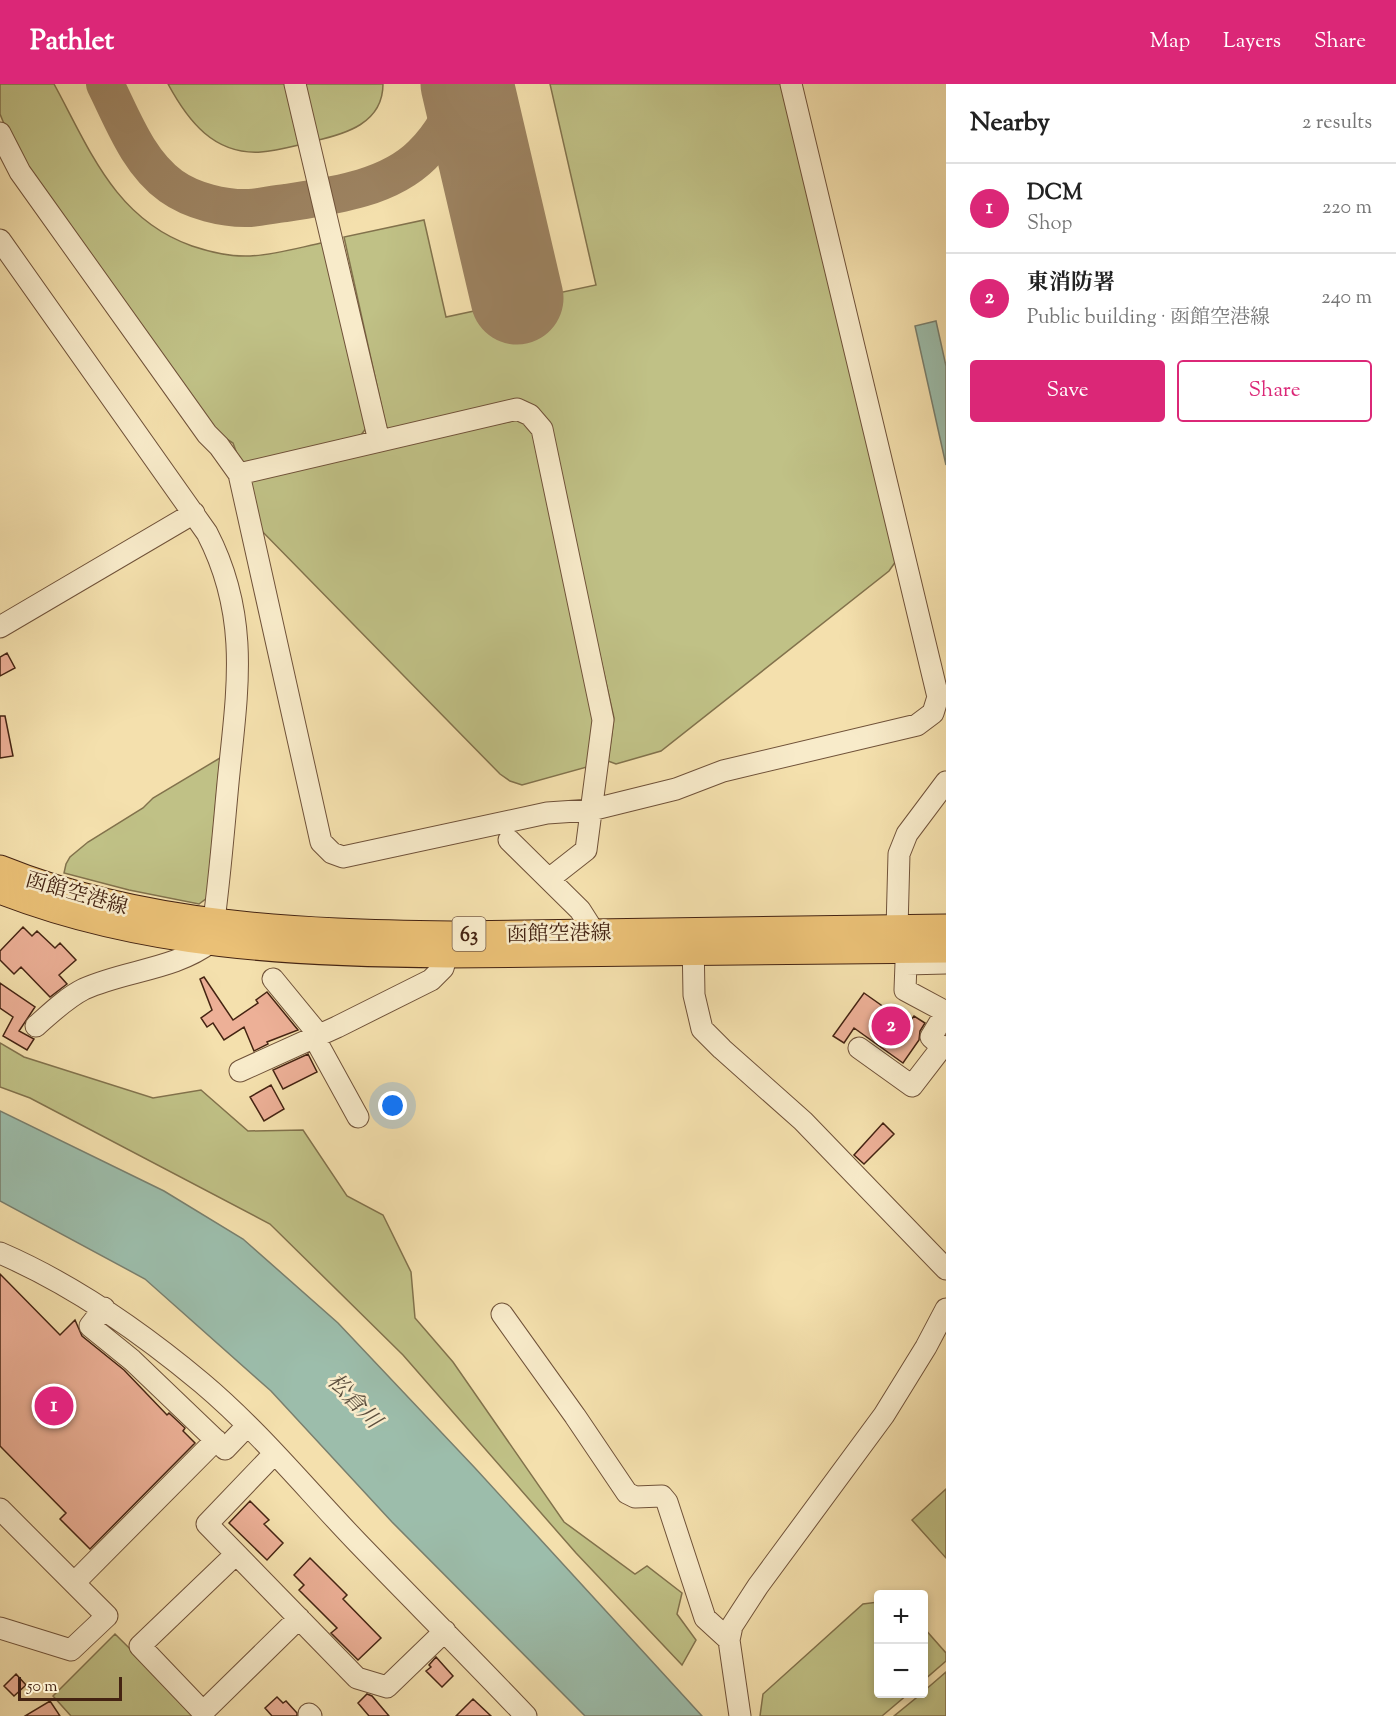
<!DOCTYPE html>
<html lang="en">
<head>
<meta charset="utf-8">
<style>
	body { margin:0; font-family:"Sorts Mill Goudy","Noto Serif JP",serif; background:#f6f6f6; color:#222 }
	.controls { position:absolute; right:18px; bottom:18px; display:grid; overflow:hidden; border-radius:6px; box-shadow:0 3px 9px #0003 }
	.controls button { width:54px; height:54px; display:grid; place-items:center; padding:0; border:0; border-bottom:2px solid #e0e0e0; background:#fff; color:#222; font:30px sans-serif }
	.scale { position:absolute; left:18px; bottom:15px; width:104px; box-sizing:border-box; padding-left:6px; border:3px solid #442312; border-top:0; font-size:16px; line-height:21px; white-space:nowrap; color:#442312; -webkit-text-stroke:4px #f8ebca; paint-order:stroke }
	.you { position:absolute; left:393px; top:1022px; width:21px; height:21px; margin:-15px; border:4px solid #fff; border-radius:50%; background:#1a73e8; box-shadow:0 0 0 9px #1a73e833 }
	.badge { display:grid; place-items:center; width:39px; height:39px; border-radius:50%; background:#db2777; color:#fff; font-size:20px; font-weight:700 }
	.pin { position:absolute; translate:-50% -50%; border:3px solid #fff; box-shadow:0 2px 6px #0006 }
	.list { margin:0; padding:0; list-style:none }
	h2 { display:flex; justify-content:space-between; align-items:center; height:78px; margin:0; padding:0 24px; font-size:26px }
	h2 small { font-size:20px; font-weight:400; color:#767676 }
	.list li { display:grid; grid-template-columns:39px 1fr auto; gap:18px; align-items:center; box-sizing:border-box; height:90px; padding:0 24px; border-top:2px solid #e0e0e0 }
	.list b { display:block; font-size:22px; white-space:nowrap }
	.list p { margin:0; font-size:20px; white-space:nowrap; color:#767676 }
	.list em { font-size:20px; font-style:normal; color:#767676 }
	.actions { display:flex; gap:12px; padding:18px 24px }
	.actions a { flex:1; padding:14px 0; border:2px solid #db2777; border-radius:6px; text-align:center; font-size:21px; color:#db2777 }
	.actions .main { background:#db2777; color:#fff }
	.map { position:relative; flex:none; width:946px; height:1632px; overflow:hidden }
	header { display:flex; align-items:center; gap:36px; box-sizing:border-box; height:84px; padding:0 30px; background:#db2777; color:#fff }
	header strong { font-size:28px }
	nav { display:flex; gap:33px; margin-inline-start:auto; font-size:21px }
	main { display:flex }
	aside { flex:1; background:#fff }
	.map>svg:first-child { display:block }
	.green { fill:#c0c186; stroke:#82724c; stroke-width:1.5 }
	.water { fill:#9cbdab; stroke:#797f6e; stroke-width:1.5 }
	.lines { fill:none; stroke-linecap:round; stroke-linejoin:round }
	.taxiway { stroke:#9c8260; stroke-width:38 }
	.runway { stroke:#9c8260; stroke-width:93 }
	.building { fill:#edb097; stroke:#442312; stroke-width:1.5 }
	.minor-casing { stroke:#705239; stroke-width:23 }
	.major-casing { stroke:#442312; stroke-width:29 }
	.minor { stroke:#f8ebca; stroke-width:21 }
	.major { stroke:#eac076; stroke-width:27 }
	.labels { text-anchor:middle; stroke-width:5; stroke-linejoin:round; paint-order:stroke }
	.shield { fill:#f8ebca; stroke:#7a5f49; stroke-width:1.5 }
	.shield-label { font-size:20px; font-weight:bold; fill:#442312 }
	.street-label { font-size:21px; fill:#442312; stroke:#f8ebca }
	.water-label { font-size:22px; font-style:italic; fill:#5e5140; stroke:#f8ebca }
</style>
</head>
<body>
<header>
<strong>Pathlet</strong>
<nav><a>Map</a><a>Layers</a><a>Share</a></nav>
</header>
<main>
<div class="map">
<svg width="946" height="1632" viewBox="0 0 946 1632">
	<rect width="100%" height="100%" fill="#f4e0ad"/>
	<filter id="stains"><feTurbulence type="fractalNoise" baseFrequency=".00333" numOctaves="4"/><feColorMatrix values="0 0 0 0 .2 0 0 0 0 .09 0 0 0 0 .02 0 0 0 .5 -.17"/></filter>
	<radialGradient id="worn" r=".72"><stop offset=".6" stop-color="#630" stop-opacity="0"/><stop offset="1" stop-color="#630" stop-opacity=".3"/></radialGradient>
	<path class="green" d="M0 0H54C90 66 115 135 192 162 210 168 230 173 250 172 275 171 301 163 326 158L367 343 361 351 241 381 233 359 222 352 195 322 31 93 11 57 0 30Z
		M168 0H289L303 60C290 63 275 67 261 68 214 71 188 37 168 0Z
		M301 0H383C383 39 346 50 314 57Z
		M550 0H784L896 477 889 487 661 667 616 680 608 677 614 634 548 341 538 326 387 347 344 153 424 136 446 233 596 201Z
		M517 336 534 343 598 632 587 683 522 701 510 697 500 690 253 438 245 393Z
		M220 674 207 814 199 820 129 806 64 789 66 780 70 773 88 758 143 724 153 714Z
		M0 959 24 973 153 1014 201 1006 248 1047 303 1046 347 1112 383 1131 411 1188 415 1234 453 1278 564 1438 635 1490 647 1482 682 1509 677 1530 696 1556 682 1581 576 1469 403 1271 270 1140 30 1014 0 1003Z
		M946 1405V1474L912 1436Z
		M878 1518V1610H908L882 1632H760L763 1610 863 1520Z
		M924 1544 946 1569V1577L924 1596Z
		M115 1550 198 1632H71L53 1612Z
		M946 1588V1632H894L921 1610H924V1607Z"/>
	<path class="water" d="M936 237 946 282V381L915 242Z
		M0 1027 164 1107 243 1155 338 1239 475 1384 702 1632H585L392 1438 271 1307 145 1195 0 1117Z"/>
	<g class="lines">
		<path class="taxiway" d="M105 0C123 36 138 78 171 102 192 117 224 125 250 124 262 123 274 120 286 119 331 112 388 105 422 71 441 52 456 27 460 0"/>
		<path class="runway" d="M467 0 517 214"/>
	</g>
	<path class="building" d="M7 569 15 584 0 592V573Z
		M0 632H5L13 672 0 674Z
		M23 843 32 852 37 847 55 864 60 859 76 876 59 891 67 900 50 913 21 883 14 890 0 876V867Z
		M204 893 233 936 258 919 256 916 267 908 298 946 267 958 268 960 254 967 244 943 224 956 213 939 207 943 201 934 212 926 200 895Z
		M0 899 35 923 19 947 34 955 27 966 3 952 13 933 0 924Z
		M864 909 908 940 914 932 925 939 920 947 919 956 903 979 854 944 844 959 833 952Z
		M308 970 317 988 283 1005 273 986Z
		M271 1001 284 1025 264 1037 250 1013Z
		M883 1039 894 1050 864 1080 854 1071Z
		M0 1190 60 1251 75 1236 82 1252 124 1286 167 1331 169 1329 185 1344 183 1347 195 1359 90 1465 60 1435 66 1429 0 1362Z
		M250 1417 269 1436 264 1440 283 1459 267 1476 229 1439Z
		M310 1474 347 1511 343 1515 381 1554 358 1576 331 1549 337 1544 299 1506 304 1501 294 1491Z
		M436 1573 453 1592 442 1603 426 1587 431 1583 429 1581Z
		M16 1590 26 1601 14 1612 4 1602Z
		M367 1610 372 1612 389 1632H369L358 1619Z
		M277 1613 283 1619 286 1617 297 1629V1632H272L265 1624Z
		M473 1615 491 1632H456Z
		M50 1617 60 1632H25Z"/>
	<g class="lines">
		<defs>
			<path id="minor" d="M295 0 379 357
				M0 49 20 88 207 350 219 362 239 390 517 325 530 331 542 345 603 636 586 766 549 795
				M0 156 207 449C251 534 237 608 228 699 223 752 219 805 211 858 174 886 126 886 84 905 66 914 51 929 36 942
				M239 390 321 758 332 769 343 773 547 729 591 726 676 705 723 687 917 641 933 629 938 613 791 0
				M0 543 194 429
				M509 756 580 826 594 848 596 862
				M897 845 899 770 907 750 946 698
				M693 854 694 911 702 945 722 965 803 1037 946 1185
				M906 880 946 879
				M273 895 319 951
				M314 953 358 1033
				M859 964 912 1002 942 963 931 953 946 928 905 906 907 852
				M240 987 337 943 431 896 443 884 451 856
				M0 1169C74 1201 141 1248 202 1299 259 1347 307 1406 358 1459 414 1517 471 1574 526 1632
				M104 1224 90 1242 132 1276 225 1365 247 1342
				M502 1230 575 1332 627 1409 635 1413 662 1412 667 1418 705 1534 729 1556
				M274 1370 207 1440 357 1594 387 1603 445 1547
				M0 1425 107 1532 71 1566 0 1544
				M236 1470 140 1562 203 1628 299 1534
				M74 1499 216 1356
				M309 1630 311 1632
				M740 1632 729 1556 732 1542 758 1502 884 1331 926 1263 946 1225"/>
			<path id="major" d="M0 785C144 843 299 849 452 851L946 844
				M0 806C143 862 296 869 448 870L946 865"/>
		</defs>
		<use href="#minor" class="minor-casing"/>
		<use href="#major" class="major-casing"/>
		<use href="#minor" class="minor"/>
		<use href="#major" class="major"/>
	</g>
	<g class="labels">
		<rect class="shield" x="452.5" y="833" width="33" height="34" rx="4.5"/>
		<g class="shield-label">
			<text x="469" y="857">63</text>
		</g>
		<g class="street-label">
			<text transform="translate(77 809) rotate(16)" y="7">函館空港線</text>
			<text transform="translate(559 849) rotate(-1)" y="7">函館空港線</text>
		</g>
		<g class="water-label">
			<text transform="translate(355 1316) rotate(46)" y="8">松倉川</text>
		</g>
	</g>
	<rect width="100%" height="100%" filter="url(#stains)"/>
	<rect width="100%" height="100%" fill="url(#worn)"/>
</svg>
<div class="controls">
<button>+</button>
<button>−</button>
</div>
<div class="scale">50 m</div>
<div class="you"></div>
<div class="pin badge" style="left:54px;top:1322px">1</div>
<div class="pin badge" style="left:891px;top:942px">2</div>
</div>
<aside>
<h2>Nearby<small>2 results</small></h2>
<ul class="list">
<li><span class="badge">1</span><div><b>DCM</b><p>Shop</p></div><em>220 m</em></li>
<li><span class="badge">2</span><div><b>東消防署</b><p>Public building · 函館空港線</p></div><em>240 m</em></li>
</ul>
<div class="actions"><a class="main">Save</a><a>Share</a></div>
</aside>
</main>
</body>
</html>
